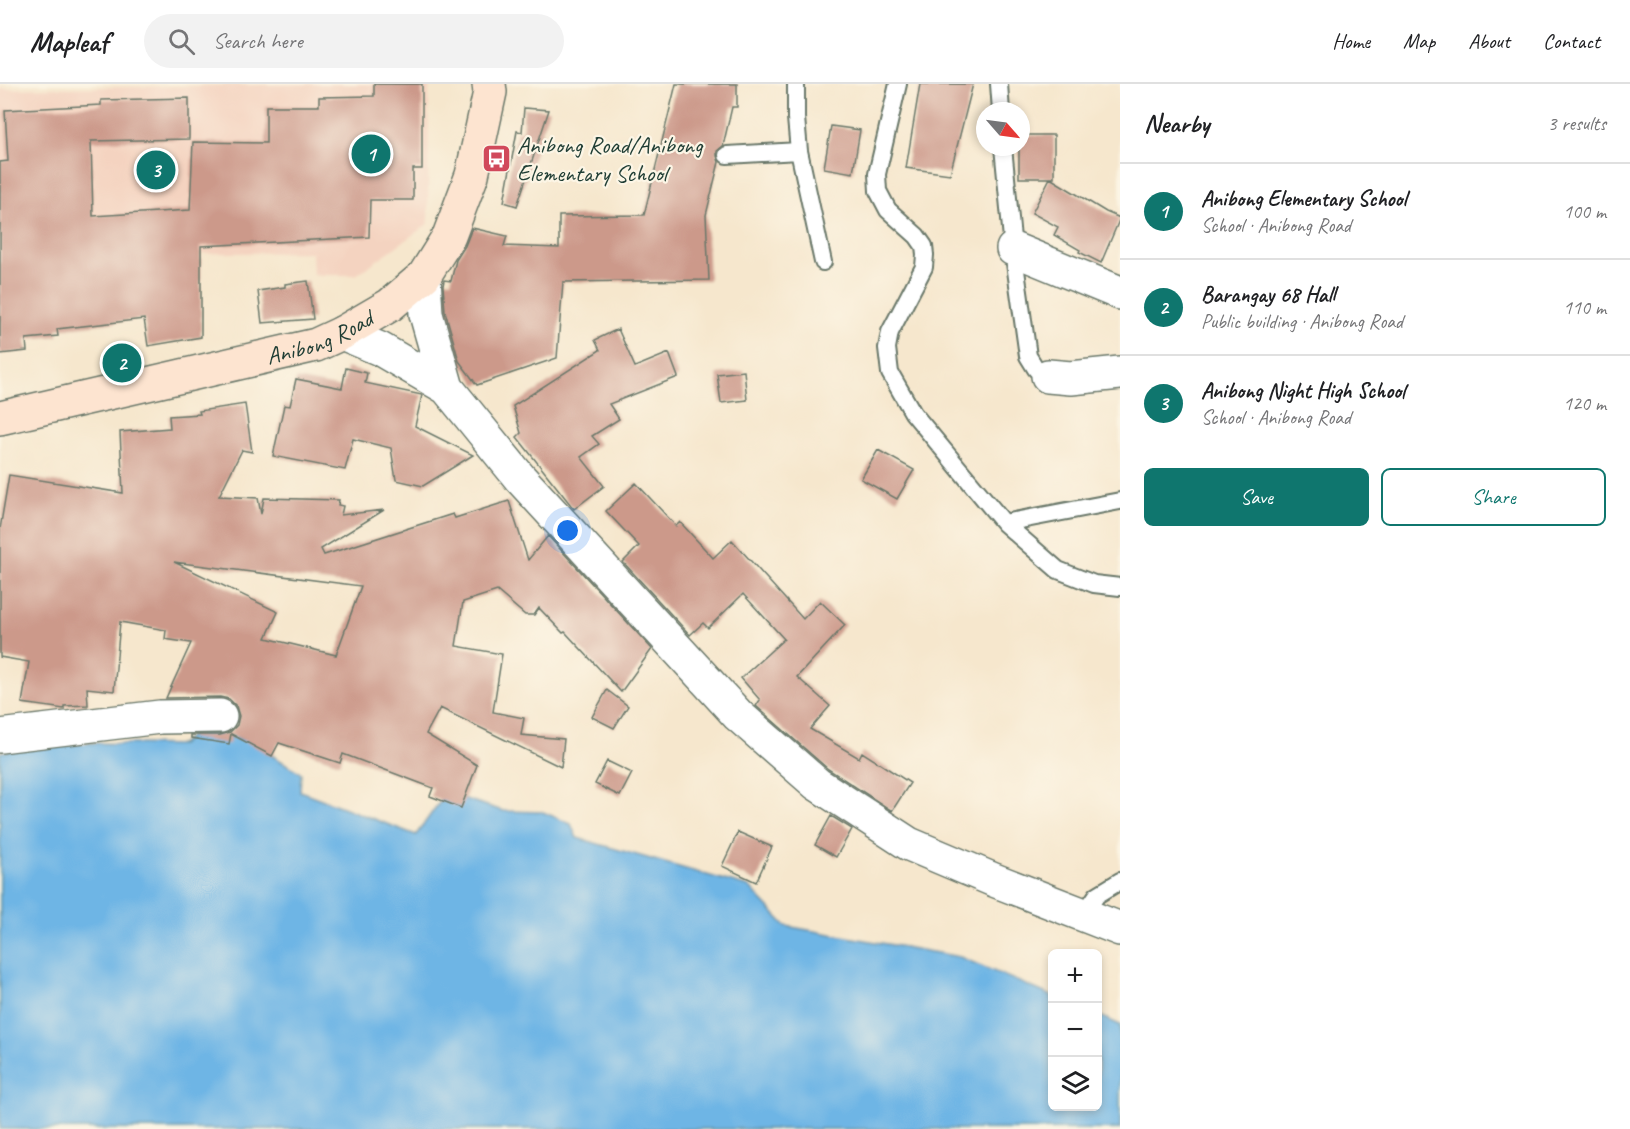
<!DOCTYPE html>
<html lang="en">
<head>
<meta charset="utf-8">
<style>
	body { margin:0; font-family:Caveat,sans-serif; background:#f2f2f2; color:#202124 }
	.controls { position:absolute; right:18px; bottom:18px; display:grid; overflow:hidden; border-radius:9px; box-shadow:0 3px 9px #0003 }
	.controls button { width:54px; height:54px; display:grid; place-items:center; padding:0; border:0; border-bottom:2px solid #e0e0e0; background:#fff; color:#202124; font:30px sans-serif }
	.compass { position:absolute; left:976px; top:18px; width:54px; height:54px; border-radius:50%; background:#fff; box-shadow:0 3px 9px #0003; rotate:118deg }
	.you { position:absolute; left:568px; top:447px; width:21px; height:21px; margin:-15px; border:4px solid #fff; border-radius:50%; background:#1a73e8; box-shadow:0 0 0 9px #1a73e833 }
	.badge { display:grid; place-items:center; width:39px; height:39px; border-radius:50%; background:#0f766e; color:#fff; font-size:20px; font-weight:700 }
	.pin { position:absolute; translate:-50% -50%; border:3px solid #fff; box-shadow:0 2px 6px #0006 }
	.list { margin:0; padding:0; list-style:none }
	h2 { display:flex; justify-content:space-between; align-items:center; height:78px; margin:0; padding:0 24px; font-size:26px }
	h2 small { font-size:20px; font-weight:400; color:#757577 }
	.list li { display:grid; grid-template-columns:39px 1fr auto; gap:18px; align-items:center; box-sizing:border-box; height:96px; padding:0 24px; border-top:2px solid #e0e0e0 }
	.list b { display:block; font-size:22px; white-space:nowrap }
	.list p { margin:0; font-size:20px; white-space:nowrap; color:#757577 }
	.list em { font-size:20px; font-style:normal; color:#757577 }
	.actions { display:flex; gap:12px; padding:18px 24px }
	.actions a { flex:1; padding:14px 0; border:2px solid #0f766e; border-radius:9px; text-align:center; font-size:21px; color:#0f766e }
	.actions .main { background:#0f766e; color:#fff }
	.icon { flex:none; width:33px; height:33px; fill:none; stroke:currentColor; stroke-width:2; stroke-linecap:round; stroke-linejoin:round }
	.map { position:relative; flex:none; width:1120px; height:1045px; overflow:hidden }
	header { display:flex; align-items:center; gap:36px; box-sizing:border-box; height:84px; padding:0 30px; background:#fff; border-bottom:2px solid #e0e0e0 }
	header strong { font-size:28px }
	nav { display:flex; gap:33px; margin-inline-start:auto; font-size:21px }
	.search { width:420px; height:54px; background:#f2f2f2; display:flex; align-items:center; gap:15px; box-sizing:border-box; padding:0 21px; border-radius:33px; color:#757577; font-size:22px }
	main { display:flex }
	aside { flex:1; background:#fff }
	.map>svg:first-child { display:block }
	.built { fill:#f4d3c0 }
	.water { fill:#6eb5e5; stroke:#46798c; stroke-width:1.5 }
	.building { fill:#cc998a; fill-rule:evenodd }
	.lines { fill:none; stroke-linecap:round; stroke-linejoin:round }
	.lane-casing { stroke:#6a786a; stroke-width:20 }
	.street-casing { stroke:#6a786a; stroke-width:36 }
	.secondary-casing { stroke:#6a786a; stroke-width:36 }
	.lane { stroke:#fff; stroke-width:16 }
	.street { stroke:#fff; stroke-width:33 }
	.secondary { stroke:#fde4d0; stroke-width:33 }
	.labels { text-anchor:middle; stroke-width:4.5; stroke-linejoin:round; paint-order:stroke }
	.poi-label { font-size:24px; fill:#1f3d34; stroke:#fcf5e5; text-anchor:start }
	.street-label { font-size:24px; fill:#1f3d34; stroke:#fcf5e5 }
</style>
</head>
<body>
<header>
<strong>Mapleaf</strong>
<div class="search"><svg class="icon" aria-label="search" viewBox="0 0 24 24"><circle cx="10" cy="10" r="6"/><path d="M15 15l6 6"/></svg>Search here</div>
<nav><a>Home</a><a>Map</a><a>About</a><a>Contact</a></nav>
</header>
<main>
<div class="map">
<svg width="1120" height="1045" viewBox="0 0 1120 1045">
	<rect width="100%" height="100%" fill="#fcf5e5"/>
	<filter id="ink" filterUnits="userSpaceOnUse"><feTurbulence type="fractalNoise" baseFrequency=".0167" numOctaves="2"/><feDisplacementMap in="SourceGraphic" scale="12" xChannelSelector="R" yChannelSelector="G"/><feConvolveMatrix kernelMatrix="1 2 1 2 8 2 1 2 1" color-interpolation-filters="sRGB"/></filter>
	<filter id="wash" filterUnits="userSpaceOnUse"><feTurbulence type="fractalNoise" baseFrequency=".008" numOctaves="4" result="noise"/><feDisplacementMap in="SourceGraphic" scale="24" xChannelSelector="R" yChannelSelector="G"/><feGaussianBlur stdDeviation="1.35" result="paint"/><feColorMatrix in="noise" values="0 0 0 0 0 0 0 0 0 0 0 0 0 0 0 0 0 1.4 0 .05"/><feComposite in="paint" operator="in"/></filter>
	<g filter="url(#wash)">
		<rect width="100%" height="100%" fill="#f6e7cd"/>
		<path class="built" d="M313 0H429L428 140 356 191H313L312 168 0 172V5Z"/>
		<path class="water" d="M198 644 248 657 301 689 300 707 416 751 446 709 503 727 543 728 571 740 577 754 749 803 786 842 960 873 1052 912V1022H1098V931L1120 941V1045H0V668L91 659 181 661Z"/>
		<g id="blocks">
			<path class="building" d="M374 0H422V85H413V116H370L369 153 201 162V253L148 262 144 235 57 245 58 252 26 255 27 267 0 270V78L8 77 5 26 101 21V16L189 14V55L91 57 93 132 190 126 193 58 266 59V22H319V13L374 12Z
				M676 0H737V23H732L723 62 717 67V72L719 78 706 131 709 196 563 198 557 274 477 301 459 277 445 227 443 202 444 196 451 197 456 176 465 162 472 144 507 152 504 162 559 164V132L644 131Z
				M920 0H973L950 90 906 84Z
				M524 24 549 26 517 122 504 118 517 47 522 48Z
				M831 42 860 46 853 89 824 84Z
				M1021 51H1054V94H1019V63H1021Z
				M1050 94 1106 128 1120 134 1101 179 1079 168 1080 166 1054 151 1058 143 1032 129Z
				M308 197 313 235 262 239 258 207 285 203V200Z
				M618 245 635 283 669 269 678 293 609 320 619 335 592 352 599 360 581 373 604 402 574 425 517 353 521 349 513 322 600 266 595 256Z
				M346 284 367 289 365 299 422 311 415 342 473 371 423 402 396 396 391 364 353 355 345 386 273 372 284 321 290 322 296 295 342 304Z
				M744 287 747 316 721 319 717 290Z
				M245 320 252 368 242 366 219 412 258 414 261 430 264 414 339 416 338 421 343 422 341 431 384 426 321 465 324 471 453 430 455 434 509 417 528 476 548 452 652 565 621 608 565 548 563 549 539 524 534 531H525L497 507 463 518 456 562 502 570 493 628 524 634 521 651 564 655 561 683 440 624 426 650 477 681 461 724 430 712 433 704 343 670 340 679 279 659 272 672 231 650 229 660 191 654V651H220L230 648 237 641 239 632 236 622 229 615 220 613 166 614 191 559 165 555 166 546 120 538 114 607 87 604 88 621 64 622V625L22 619 29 578 0 573V445L9 391 123 409 120 348 170 344 169 332 200 330 199 327ZM174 478 361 502 336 571 266 554 278 528Z
				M878 366 914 386 897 415 861 395Z
				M636 399 676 442 680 438 713 474 732 456 803 535 820 517 845 541 797 593 830 622 810 645 859 674 862 668 910 699 892 727 828 685 756 622 760 616 741 594 784 555 743 510 708 544 703 539 690 551 623 478 639 462 606 427Z
				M607 606 628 622 614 644 592 633Z
				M607 677 632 689 620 712 595 700Z
				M831 732 852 745 836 773 815 761Z
				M738 748 772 763 756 798 722 782Z"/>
		</g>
	</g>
	<g filter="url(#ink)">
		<use href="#blocks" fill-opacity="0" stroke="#6a786a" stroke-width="1.5"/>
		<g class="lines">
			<defs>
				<path id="lane" d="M796 0V34L799 67 823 178
					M898 0 877 90 878 107 888 126 917 152 924 162 925 171 924 183 890 248 887 264 890 289 913 329 1004 439 1058 486 1094 500 1120 503
					M999 0 1001 27
					M1003 63 1013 165 1028 272 1036 285 1048 292
					M727 71 799 67
					M1004 439 1120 417
					M1083 831 1097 811 1120 797"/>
				<path id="street" d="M1013 165 1120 209
					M424 192 426 230 447 304 520 394 738 631 817 700 909 760 994 796 1120 845
					M342 249 380 265 447 304
					M1048 292 1071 294 1120 289
					M0 652 160 633 220 632"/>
				<g id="secondary">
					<path id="s1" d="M0 334 316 261 342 249 390 221 424 192 449 152 472 91 490 8 489 0"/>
				</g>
			</defs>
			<use href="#lane" class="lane-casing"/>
			<use href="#street" class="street-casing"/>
			<use href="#secondary" class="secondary-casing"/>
			<use href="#lane" class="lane"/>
			<use href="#street" class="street"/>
			<use href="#secondary" class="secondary"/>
		</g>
	</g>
	<defs>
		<symbol id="bus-square" viewBox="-11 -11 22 22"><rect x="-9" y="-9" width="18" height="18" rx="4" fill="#d1495b" stroke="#fcf5e5"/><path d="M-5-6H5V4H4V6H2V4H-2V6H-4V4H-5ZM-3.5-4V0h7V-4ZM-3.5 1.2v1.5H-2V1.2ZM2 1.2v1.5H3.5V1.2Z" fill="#fff"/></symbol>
	</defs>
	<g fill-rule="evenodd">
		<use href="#bus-square" x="480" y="58" width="33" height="33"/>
	</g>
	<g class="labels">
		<g class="poi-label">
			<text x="517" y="69">Anibong Road/Anibong<tspan x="517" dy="28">Elementary School</tspan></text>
		</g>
		<g class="street-label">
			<text dy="8" stroke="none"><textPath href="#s1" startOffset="330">Anibong Road</textPath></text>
		</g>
	</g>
</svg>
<div class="controls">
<button>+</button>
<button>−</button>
<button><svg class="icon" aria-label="layers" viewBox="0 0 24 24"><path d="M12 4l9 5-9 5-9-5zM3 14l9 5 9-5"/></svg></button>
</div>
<svg class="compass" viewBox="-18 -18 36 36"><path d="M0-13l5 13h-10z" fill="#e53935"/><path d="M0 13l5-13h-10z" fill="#757577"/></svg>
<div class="you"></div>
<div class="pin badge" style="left:371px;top:70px">1</div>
<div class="pin badge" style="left:122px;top:279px">2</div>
<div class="pin badge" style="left:156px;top:86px">3</div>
</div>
<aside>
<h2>Nearby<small>3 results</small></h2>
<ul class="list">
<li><span class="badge">1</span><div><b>Anibong Elementary School</b><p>School · Anibong Road</p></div><em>100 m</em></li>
<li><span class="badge">2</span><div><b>Barangay 68 Hall</b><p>Public building · Anibong Road</p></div><em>110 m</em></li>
<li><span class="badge">3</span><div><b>Anibong Night High School</b><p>School · Anibong Road</p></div><em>120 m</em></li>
</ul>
<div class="actions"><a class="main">Save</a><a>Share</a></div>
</aside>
</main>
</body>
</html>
